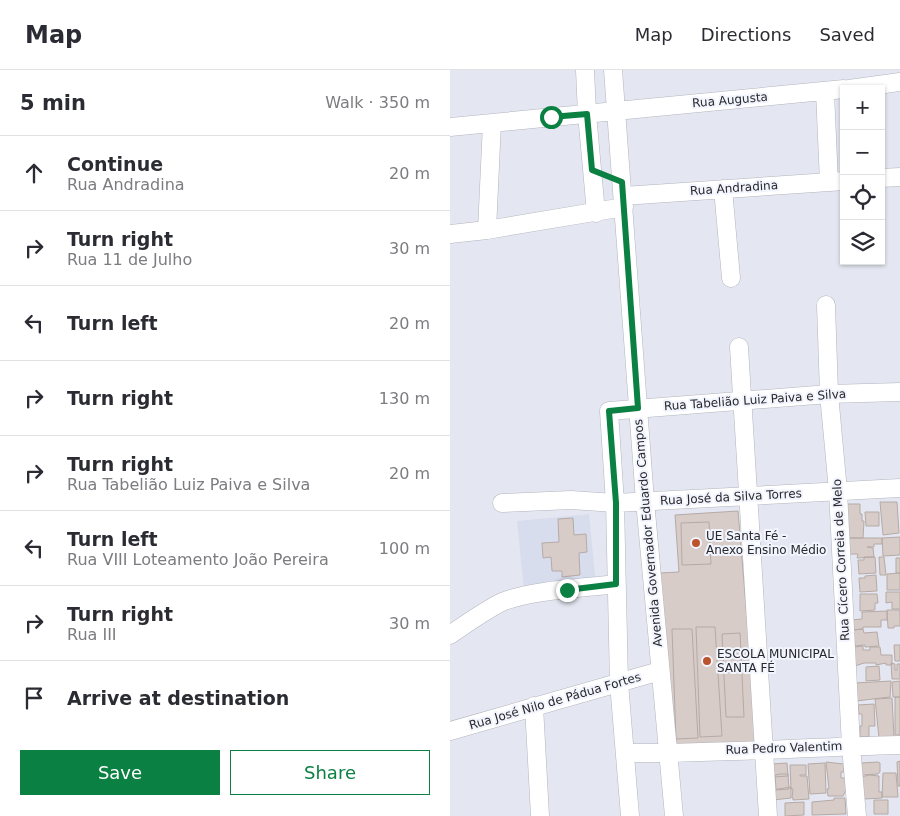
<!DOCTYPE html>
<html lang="en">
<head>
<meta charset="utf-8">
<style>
	body { margin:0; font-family:"DejaVu Sans",sans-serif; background:#f7f7f7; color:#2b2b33 }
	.controls { position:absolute; right:15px; top:15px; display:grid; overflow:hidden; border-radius:0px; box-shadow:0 1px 4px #0004 }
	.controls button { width:45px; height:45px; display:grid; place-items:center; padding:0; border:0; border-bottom:1px solid #e1e1e2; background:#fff; color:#2b2b33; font:25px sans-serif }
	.stop { position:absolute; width:15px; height:15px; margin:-11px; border:4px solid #0b8043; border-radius:50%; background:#fff }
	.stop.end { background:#0b8043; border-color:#fff; box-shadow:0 1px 5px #0008 }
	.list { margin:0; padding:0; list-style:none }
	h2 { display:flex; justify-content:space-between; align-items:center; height:65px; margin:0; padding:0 20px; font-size:21px }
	h2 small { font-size:16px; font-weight:400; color:#7c7c81 }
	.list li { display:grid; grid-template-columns:32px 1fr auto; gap:15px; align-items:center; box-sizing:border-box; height:75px; padding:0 20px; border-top:1px solid #e1e1e2 }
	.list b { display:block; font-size:19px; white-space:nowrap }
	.list p { margin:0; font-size:16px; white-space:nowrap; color:#7c7c81 }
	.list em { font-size:16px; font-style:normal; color:#7c7c81 }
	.actions { display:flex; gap:10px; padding:15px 20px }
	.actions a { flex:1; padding:11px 0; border:1px solid #0b8043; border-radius:0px; text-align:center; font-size:18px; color:#0b8043 }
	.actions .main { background:#0b8043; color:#fff }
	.icon { flex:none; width:28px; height:28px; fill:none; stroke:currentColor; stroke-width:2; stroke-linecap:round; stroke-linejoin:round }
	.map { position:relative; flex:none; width:450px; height:746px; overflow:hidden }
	header { display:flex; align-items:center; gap:30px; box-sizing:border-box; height:70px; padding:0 25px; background:#fff; border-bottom:1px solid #e1e1e2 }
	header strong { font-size:24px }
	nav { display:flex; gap:28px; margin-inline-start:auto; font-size:18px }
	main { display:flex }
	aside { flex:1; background:#fff }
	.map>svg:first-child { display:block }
	.built { fill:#d8ddee }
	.building { fill:#d7ccc8; stroke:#b5aaa6 }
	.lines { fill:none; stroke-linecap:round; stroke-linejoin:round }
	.minor-casing { stroke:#b2b5be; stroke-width:19 }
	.minor { stroke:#fff; stroke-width:18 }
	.route { stroke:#0b8043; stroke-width:6 }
	.poi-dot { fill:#bb532c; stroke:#f2f4fe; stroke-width:2 }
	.labels { text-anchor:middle; stroke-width:4; stroke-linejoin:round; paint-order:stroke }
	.street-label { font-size:12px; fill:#28292c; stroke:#f2f4fe }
	.poi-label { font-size:12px; fill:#28292c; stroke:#f2f4fe; text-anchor:start }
</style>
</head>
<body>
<header>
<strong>Map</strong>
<nav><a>Map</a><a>Directions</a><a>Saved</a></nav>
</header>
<main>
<aside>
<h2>5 min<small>Walk · 350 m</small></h2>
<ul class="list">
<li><svg class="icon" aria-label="ahead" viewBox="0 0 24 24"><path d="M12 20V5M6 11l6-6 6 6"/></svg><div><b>Continue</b><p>Rua Andradina</p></div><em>20 m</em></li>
<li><svg class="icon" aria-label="right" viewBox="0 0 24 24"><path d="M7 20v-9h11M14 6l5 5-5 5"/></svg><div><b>Turn right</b><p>Rua 11 de Julho</p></div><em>30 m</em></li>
<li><svg class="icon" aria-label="left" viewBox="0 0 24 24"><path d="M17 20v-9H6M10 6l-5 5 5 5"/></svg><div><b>Turn left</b></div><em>20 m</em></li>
<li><svg class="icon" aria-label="right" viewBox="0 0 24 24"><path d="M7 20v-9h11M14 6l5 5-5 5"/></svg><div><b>Turn right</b></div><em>130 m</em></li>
<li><svg class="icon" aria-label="right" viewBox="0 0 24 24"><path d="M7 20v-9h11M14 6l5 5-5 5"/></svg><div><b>Turn right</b><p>Rua Tabelião Luiz Paiva e Silva</p></div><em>20 m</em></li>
<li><svg class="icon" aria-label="left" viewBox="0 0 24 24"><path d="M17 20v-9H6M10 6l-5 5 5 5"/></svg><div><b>Turn left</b><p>Rua VIII Loteamento João Pereira</p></div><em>100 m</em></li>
<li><svg class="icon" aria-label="right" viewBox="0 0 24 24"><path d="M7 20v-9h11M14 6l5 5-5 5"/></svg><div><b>Turn right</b><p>Rua III</p></div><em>30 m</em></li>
<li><svg class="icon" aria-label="arrive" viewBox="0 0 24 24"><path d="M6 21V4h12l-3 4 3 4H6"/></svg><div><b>Arrive at destination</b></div></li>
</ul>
<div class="actions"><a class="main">Save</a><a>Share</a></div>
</aside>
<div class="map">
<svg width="450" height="746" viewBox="0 0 450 746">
	<rect width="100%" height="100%" fill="#e4e7f1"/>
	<path class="built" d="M139 444 146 514 74 521 67 451Z"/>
	<path class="building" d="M430 432H447L449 463 433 465Z
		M395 434H410V444H412V451H414L413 468H395Z
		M288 441 308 679 218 683 210 503 229 502 225 445Z
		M415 442H429V456H416Z
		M123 448 124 465 136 464 137 482 129 483 130 505 112 507V501H102L101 487 93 488 92 473 109 472 108 449Z
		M259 452 261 494 232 495 231 453Z
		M450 467V485L433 486 432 468Z
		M395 468H432V474H424V477H417L423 478 424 487 407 488 408 484H396Z
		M414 487H425L426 503 409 504 408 490H414Z
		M429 487H434L436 505H430Z
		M446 488H450V503H446Z
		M450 503V520H437V504Z
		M426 505 427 521 410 522 409 508H415V506Z
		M436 522H450V539H442V532L436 533Z
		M410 524H427L428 533H425V540L410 541Z
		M437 540H450V556H444V558H438Z
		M437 541V550H431V557H413V559L401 560V550L412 549V542Z
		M246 557H265L272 666 250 667Z
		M222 559H242L248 668 226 669Z
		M413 559 414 563 427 562 429 576 415 577V575L405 576 403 560Z
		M290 563 294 647H276L272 564Z
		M444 575H450V591H445Z
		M413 576V580H420V577H430L431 585H442V595H436V593L426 595V593H414L405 596 404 577Z
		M441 593 445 594V600H447V594H450V609H442Z
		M429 596 430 610 416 611V597Z
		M441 611 440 627 406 631 405 613Z
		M450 611V627H443L442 612Z
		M445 627H450V665H445Z
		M442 628 444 667 429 668 425 629Z
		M424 634 425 656H419V667H410V656H412V644H409L408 635Z
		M450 691V716H448L447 692Z
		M376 692 394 694V702H391V708H395L396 720 393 726H378L377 719H379Z
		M428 692 430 693V702L428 704 412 705 411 693Z
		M337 693 338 706 323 707 322 694Z
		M375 693 376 723 360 724 358 694Z
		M340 695H356V705H350V706H357L359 729 343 730V728H342L343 719H341Z
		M433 703H446L448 727H432Z
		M331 704H338L339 719 326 720 325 705Z
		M419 705 429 706V722H432V728L414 729 411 707Z
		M341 717V728L323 730 322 720Z
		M384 728H395L396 744 362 745V732L384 730Z
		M424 730H438V744H424Z
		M354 732V745L335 746V733Z"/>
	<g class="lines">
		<defs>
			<path id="minor" d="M135 0 137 44 146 143
				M163 0 195 431 224 746
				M399 19 450 12
				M375 22 379 112
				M0 57 394 19
				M431 108 450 107
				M273 119 281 208
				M173 126 394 111
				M37 160 42 53
				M0 164 37 160 174 137
				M376 235 379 324 388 421 401 676 407 746
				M289 277 318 746
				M52 433 121 430 165 433 450 418
				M0 565C17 553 34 541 52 532 81 520 134 518 166 514
				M84 636 90 746
				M0 661 210 601
				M175 683C266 684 358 677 450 675
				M180 746 169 613 165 433 159 341 379 324 450 322"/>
		</defs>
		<use href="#minor" class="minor-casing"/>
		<use href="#minor" class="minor"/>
	</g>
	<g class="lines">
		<path class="route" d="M101 47 137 44 142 100 172 112 188 338 159 341 166 433V514L117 520"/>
	</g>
	<g class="poi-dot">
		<circle cx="246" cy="473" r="5"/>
		<circle cx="257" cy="591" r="5"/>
	</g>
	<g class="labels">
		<g class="street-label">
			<text transform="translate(280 30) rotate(-5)" y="4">Rua Augusta</text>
			<text transform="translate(284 118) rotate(-4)" y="4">Rua Andradina</text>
			<text transform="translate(305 330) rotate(-4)" y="4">Rua Tabelião Luiz Paiva e Silva</text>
			<text transform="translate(281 427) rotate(-3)" y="4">Rua José da Silva Torres</text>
			<text transform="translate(198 463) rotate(-95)" y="4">Avenida Governador Eduardo Campos</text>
			<text transform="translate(391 490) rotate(-93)" y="4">Rua Cícero Correia de Melo</text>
			<text transform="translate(105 631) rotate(-16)" y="4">Rua José Nilo de Pádua Fortes</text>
			<text transform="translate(334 678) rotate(-2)" y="4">Rua Pedro Valentim</text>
		</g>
		<g class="poi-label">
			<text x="256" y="470">UE Santa Fé -<tspan x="256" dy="14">Anexo Ensino Médio</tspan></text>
			<text x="267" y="588">ESCOLA MUNICIPAL<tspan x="267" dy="14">SANTA FÉ</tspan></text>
		</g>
	</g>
</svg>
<div class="controls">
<button>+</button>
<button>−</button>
<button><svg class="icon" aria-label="locate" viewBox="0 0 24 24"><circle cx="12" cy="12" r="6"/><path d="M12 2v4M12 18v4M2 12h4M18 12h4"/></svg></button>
<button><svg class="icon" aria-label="layers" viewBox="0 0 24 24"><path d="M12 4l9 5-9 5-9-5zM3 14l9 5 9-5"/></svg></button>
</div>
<div class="stop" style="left:101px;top:47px"></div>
<div class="stop end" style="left:117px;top:520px"></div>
</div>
</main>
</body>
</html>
